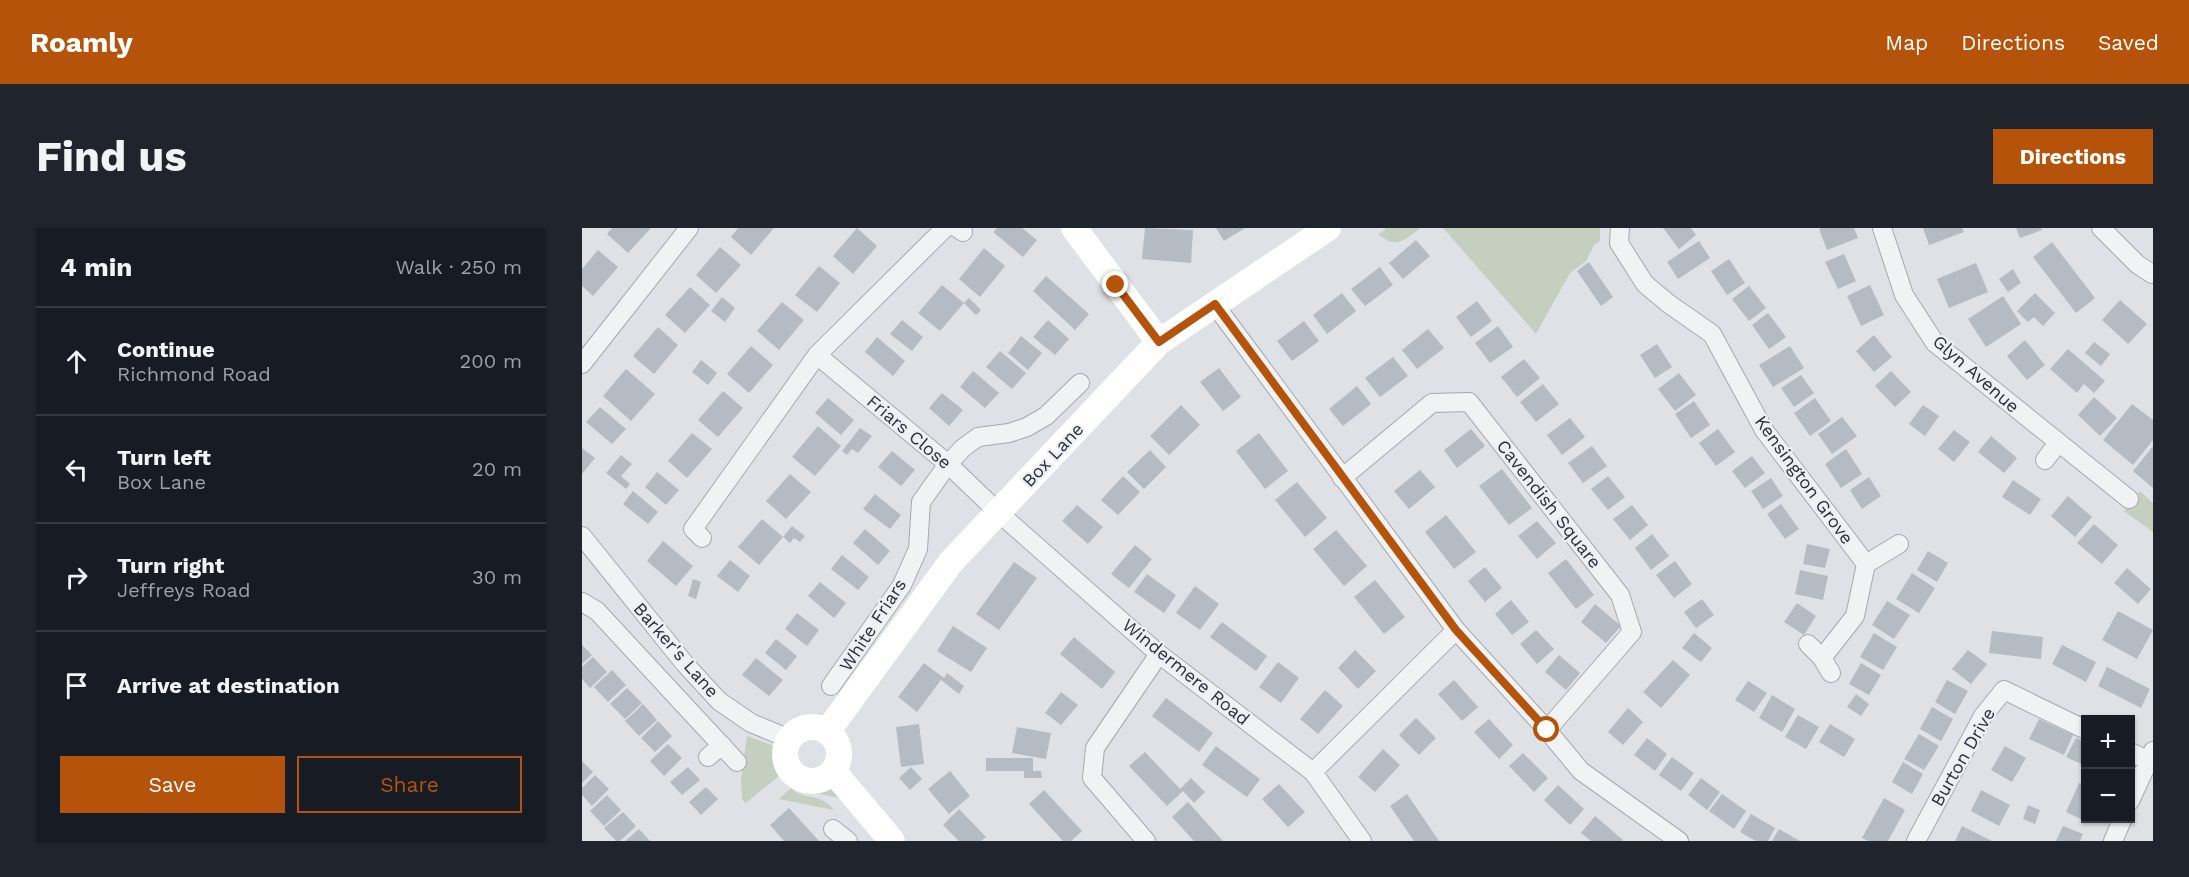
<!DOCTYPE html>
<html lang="en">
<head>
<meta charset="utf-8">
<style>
	body { margin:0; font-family:"Work Sans",sans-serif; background:#20242c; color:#f1f3f6 }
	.controls { position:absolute; right:18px; bottom:18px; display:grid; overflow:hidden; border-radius:0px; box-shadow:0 2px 4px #0004 }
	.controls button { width:54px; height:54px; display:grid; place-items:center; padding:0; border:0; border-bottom:2px solid #363941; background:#171b24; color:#f1f3f6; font:30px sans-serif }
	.stop { position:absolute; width:18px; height:18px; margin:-14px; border:4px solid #b45309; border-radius:50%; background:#fff }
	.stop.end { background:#b45309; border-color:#fff; box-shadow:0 2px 6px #0008 }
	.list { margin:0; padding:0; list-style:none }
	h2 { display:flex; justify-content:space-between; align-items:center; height:78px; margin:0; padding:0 24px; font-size:26px }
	h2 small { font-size:20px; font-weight:400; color:#9ea1a6 }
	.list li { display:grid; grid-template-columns:39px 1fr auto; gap:18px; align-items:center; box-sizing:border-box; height:108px; padding:0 24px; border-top:2px solid #363941 }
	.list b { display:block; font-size:22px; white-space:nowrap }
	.list p { margin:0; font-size:20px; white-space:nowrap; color:#9ea1a6 }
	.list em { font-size:20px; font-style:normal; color:#9ea1a6 }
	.actions { display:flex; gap:12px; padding:18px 24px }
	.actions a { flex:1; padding:14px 0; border:2px solid #b45309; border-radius:0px; text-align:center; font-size:21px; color:#b45309 }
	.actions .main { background:#b45309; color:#fff }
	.icon { flex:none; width:33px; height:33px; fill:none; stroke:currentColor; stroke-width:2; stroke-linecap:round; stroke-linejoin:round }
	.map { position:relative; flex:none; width:1571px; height:613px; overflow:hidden; border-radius:0px }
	header { display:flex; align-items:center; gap:36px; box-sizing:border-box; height:84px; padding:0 30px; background:#b45309; color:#fff }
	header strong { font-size:28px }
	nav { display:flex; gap:33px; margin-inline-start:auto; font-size:21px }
	.intro { display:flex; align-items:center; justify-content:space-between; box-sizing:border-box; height:144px; padding:0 36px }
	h1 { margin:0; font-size:42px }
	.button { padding:15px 27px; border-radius:0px; background:#b45309; color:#fff; font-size:21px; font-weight:700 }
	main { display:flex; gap:36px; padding:0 36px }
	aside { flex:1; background:#171b24; border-radius:0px; box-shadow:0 2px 4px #0004 }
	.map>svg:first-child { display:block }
	.green { fill:#c5cfc0 }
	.building { fill:#b5bbc2 }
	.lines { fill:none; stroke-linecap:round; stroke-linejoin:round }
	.street-casing { stroke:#a4a9af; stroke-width:20 }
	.street { stroke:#f0f2f4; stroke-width:18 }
	.secondary { stroke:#fff; stroke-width:26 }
	.route { stroke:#b45309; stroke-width:8 }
	.labels { text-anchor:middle; stroke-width:4.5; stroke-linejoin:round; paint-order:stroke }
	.street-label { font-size:18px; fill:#29313b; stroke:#edf0f4 }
</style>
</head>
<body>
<header>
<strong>Roamly</strong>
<nav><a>Map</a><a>Directions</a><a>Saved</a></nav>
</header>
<div class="intro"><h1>Find us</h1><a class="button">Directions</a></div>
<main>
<aside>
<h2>4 min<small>Walk · 250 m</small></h2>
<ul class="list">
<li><svg class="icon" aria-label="ahead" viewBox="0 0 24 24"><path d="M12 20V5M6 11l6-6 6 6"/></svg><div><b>Continue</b><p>Richmond Road</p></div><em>200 m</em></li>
<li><svg class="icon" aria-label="left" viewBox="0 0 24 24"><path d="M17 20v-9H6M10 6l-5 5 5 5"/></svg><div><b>Turn left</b><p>Box Lane</p></div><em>20 m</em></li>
<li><svg class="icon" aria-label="right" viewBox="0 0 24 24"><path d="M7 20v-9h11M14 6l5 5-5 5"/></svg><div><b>Turn right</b><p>Jeffreys Road</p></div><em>30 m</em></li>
<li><svg class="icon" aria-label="arrive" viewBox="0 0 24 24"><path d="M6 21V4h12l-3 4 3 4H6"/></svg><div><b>Arrive at destination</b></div></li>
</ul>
<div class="actions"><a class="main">Save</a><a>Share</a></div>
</aside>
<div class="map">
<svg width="1571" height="613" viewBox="0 0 1571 613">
	<rect width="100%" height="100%" fill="#dee2e6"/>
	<path class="green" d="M803 0H838C823 12 814 22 796 6L803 2Z
		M861 0H1018V13L1012 17 1004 33 988 45 954 106Z
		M1558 263 1571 275V304L1542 283Z
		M165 508 198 520 196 531 203 543 164 575 160 571 159 551Z
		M212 550C233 561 241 550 261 571L216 561 207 552Z
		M209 560C222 573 238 564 252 582L197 571Z"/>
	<path class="building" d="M30 0H69L46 25 25 6Z
		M156 0H192L169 27 149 9Z
		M275 0 295 18 271 46 251 28Z
		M415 0H440L455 12 441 29 411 4Z
		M563 0 611 2 609 35 560 31Z
		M634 0H663L642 13Z
		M1081 0H1109L1114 7 1097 21Z
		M1240 0H1272L1276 10 1245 22 1237 1Z
		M1341 0H1380L1382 4 1347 17Z
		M1434 0H1459L1460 2 1438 10Z
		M834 12 848 28 821 51 807 35Z
		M1117 13 1128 30 1096 51 1085 34Z
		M1470 14 1513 70 1494 85 1451 29Z
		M138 19 159 37 134 65 114 47Z
		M402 20 423 38 398 69 377 51Z
		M16 22 36 39 11 68 0 58V41Z
		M1262 26 1274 53 1256 61 1243 34Z
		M1147 31 1163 55 1145 67 1129 43Z
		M1007 34 1031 69 1019 78 995 43Z
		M1394 35 1406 64 1367 80 1355 51Z
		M237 38 258 55 235 84 213 67Z
		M798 39 811 57 783 78 769 61Z
		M1431 41 1439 55 1426 64 1417 51Z
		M464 48 507 86 493 102 451 63Z
		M360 57 382 75 358 103 336 85Z
		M1288 57 1302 87 1279 98 1265 68Z
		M1167 58 1184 80 1167 93 1150 71Z
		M108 59 128 77 103 105 83 87Z
		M760 65 774 83 745 106 731 87Z
		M1453 65 1473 85 1461 98 1452 89 1446 94 1435 83Z
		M1421 68 1439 96 1404 119 1386 91Z
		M140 69 153 80 143 94 129 83Z
		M387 70 399 82 394 87 382 75Z
		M1538 72 1565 96 1546 116 1520 92Z
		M895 73 910 93 889 109 874 89Z
		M200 74 222 92 197 122 175 103Z
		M1186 85 1204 109 1187 121 1170 97Z
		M320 92 341 109 330 123 308 106Z
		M466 92 487 111 473 127 451 109Z
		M722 93 737 113 710 133 695 113Z
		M916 98 931 119 908 135 893 115Z
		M76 99 96 117 72 146 51 128Z
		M846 101 862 120 835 141 820 122Z
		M1292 107 1310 129 1292 144 1274 123Z
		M439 108 460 125 446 142 426 125Z
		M295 109 323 133 311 148 283 124Z
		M1443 112 1463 137 1445 152 1425 128Z
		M1512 114 1528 126 1519 138 1503 125Z
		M1075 116 1090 139 1073 150 1058 127Z
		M169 118 191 137 167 165 145 146Z
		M1208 118 1222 140 1191 159 1177 137Z
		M1486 121 1523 153 1512 165 1502 156 1495 165 1468 141Z
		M418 123 444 145 430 161 404 139Z
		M811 129 826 148 798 169 783 150Z
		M942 131 958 150 935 169 919 149Z
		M119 132 135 145 126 157 110 144Z
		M637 140 659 169 641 183 618 154Z
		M44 141 73 166 49 193 21 168Z
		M391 143 417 165 403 180 378 159Z
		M1309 143 1329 164 1313 179 1293 158Z
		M1097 145 1114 167 1093 183 1076 161Z
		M1219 147 1232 165 1212 179 1199 160Z
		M961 156 977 176 954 194 938 174Z
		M775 158 789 176 761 198 747 181Z
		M141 163 161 180 136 209 116 192Z
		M360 165 381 182 367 198 347 180Z
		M1512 169 1535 190 1518 208 1496 187Z
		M246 170 272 192 259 207 233 185Z
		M1233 170 1249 193 1228 208 1212 185Z
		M1112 173 1128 197 1109 210 1093 186Z
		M1550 176 1571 192V212L1551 237 1521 212Z
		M599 177 618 197 587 227 568 208Z
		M1341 177 1357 188 1343 208 1327 196Z
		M18 179 44 201 30 216 4 194Z
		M1260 189 1275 208 1250 226 1236 206Z
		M988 190 1003 209 980 227 965 207Z
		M236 198 259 218 233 248 210 229Z
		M278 200 290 208 276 225 270 221 265 227 260 223Z
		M889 201 903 218 875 240 862 222Z
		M1136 201 1153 224 1134 238 1117 215Z
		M1372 202 1388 214 1372 234 1356 221Z
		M110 205 130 221 105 250 86 233Z
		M677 205 706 243 683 261 654 223Z
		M1409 208 1435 230 1422 245 1396 224Z
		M1010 218 1025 238 1001 255 986 235Z
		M1571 218V260L1551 243Z
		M0 220 13 230 0 246Z
		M1264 221 1280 246 1259 260 1243 236Z
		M568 222 584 239 562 261 545 244Z
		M310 223 333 242 319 258 296 239Z
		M39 227 50 236 39 248 48 256 44 261 24 245Z
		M1170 228 1183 245 1163 260 1150 243Z
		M920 241 950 280 927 297 897 258Z
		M838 242 853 259 827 281 812 263Z
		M75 244 97 262 84 277 63 259Z
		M208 246 229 264 204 291 184 273Z
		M541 248 558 264 536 287 519 272Z
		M1026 248 1043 269 1026 282 1009 261Z
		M1287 249 1299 268 1280 281 1268 262Z
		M1189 250 1201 268 1181 281 1169 263Z
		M1431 252 1459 271 1448 287 1420 269Z
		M715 254 745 290 723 309 693 272Z
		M51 263 76 284 66 296 41 276Z
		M293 266 319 287 308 301 281 281Z
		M1486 268 1510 289 1493 309 1469 288Z
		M1199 276 1217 301 1203 311 1185 286Z
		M495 277 521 299 506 316 480 293Z
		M1050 277 1066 297 1048 312 1031 291Z
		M864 287 894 324 872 341 843 304Z
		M180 291 201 309 177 337 156 319Z
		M955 293 974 315 955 331 936 308Z
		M1512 296 1536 317 1520 336 1495 315Z
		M210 298 223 308 218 314 212 310 208 315 201 309Z
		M283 301 308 323 296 337 271 315Z
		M754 302 785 338 762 358 731 321Z
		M1070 306 1087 328 1069 342 1053 320Z
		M81 313 111 338 94 358 65 333Z
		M1225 316 1248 321 1243 340 1221 336Z
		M553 317 570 331 547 360 529 346Z
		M1346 323 1366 335 1355 354 1335 342Z
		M260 327 287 349 276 362 249 341Z
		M984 331 1012 367 994 381 966 345Z
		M148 332 168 348 156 364 135 348Z
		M1093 333 1110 356 1092 370 1074 347Z
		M432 334 455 350 417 402 394 386Z
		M903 339 920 360 903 374 886 353Z
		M1545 340 1569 361 1556 376 1532 355Z
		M1218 342 1246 348 1241 372 1213 366Z
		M1330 345 1353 360 1337 385 1314 371Z
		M565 346 594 367 582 385 552 364Z
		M111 351 119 354 114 371 106 368Z
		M793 352 823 389 802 406 772 369Z
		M238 354 264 375 252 390 226 368Z
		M613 358 637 376 618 402 594 385Z
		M1120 371 1132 387 1114 400 1102 384Z
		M929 372 947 394 930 407 913 386Z
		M1305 373 1328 387 1312 411 1290 397Z
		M1215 375 1234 388 1222 407 1202 394Z
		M1013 376 1039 398 1024 415 999 394Z
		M1536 383 1571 402 1555 431 1520 412Z
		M215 385 237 402 225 418 203 401Z
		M640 394 685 428 674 443 628 409Z
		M371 398 405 420 389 444 355 423Z
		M954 402 972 421 955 436 938 416Z
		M1410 403 1461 409 1459 431 1407 425Z
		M1112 405 1130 420 1119 434 1100 420Z
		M1292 405 1315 419 1301 442 1278 429Z
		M492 409 533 444 520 461 478 426Z
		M194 411 215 428 204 442 183 425Z
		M0 417 10 427 0 436Z
		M1480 417 1514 434 1504 454 1470 436Z
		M773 422 794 443 776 461 756 440Z
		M1386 422 1405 436 1389 456 1370 441Z
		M977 427 998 445 984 462 963 444Z
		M11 429 25 444 8 460 0 451V439Z
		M174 430 201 452 187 468 160 447Z
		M1091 432 1108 447 1079 480 1061 464Z
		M696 434 717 450 699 475 677 459Z
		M342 435 362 450 365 445 382 458 377 466 359 452 335 484 316 469Z
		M1279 435 1299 447 1287 467 1267 456Z
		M1525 439 1568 461 1559 480 1516 458Z
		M30 442 44 457 26 474 12 459Z
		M872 452 896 479 880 493 856 466Z
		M1365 452 1386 463 1373 486 1353 474Z
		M1166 453 1185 465 1172 484 1153 472Z
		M45 460 60 475 43 491 28 476Z
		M743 462 761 478 736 506 718 491Z
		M479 464 496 477 479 497 463 485Z
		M1274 466 1287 476 1279 488 1265 479Z
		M1190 467 1213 481 1200 504 1177 490Z
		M584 470 631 505 617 524 570 488Z
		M61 476 75 492 57 508 43 493Z
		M1350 479 1371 491 1359 513 1338 501Z
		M1046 480 1061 494 1041 517 1026 504Z
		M1216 487 1237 499 1224 521 1203 509Z
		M834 490 854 510 837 527 817 507Z
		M907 491 931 517 917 531 892 504Z
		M1457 491 1491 507 1482 527 1447 511Z
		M76 493 90 508 73 524 59 510Z
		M337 496 342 536 319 539 314 499Z
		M1248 496 1273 511 1262 529 1237 514Z
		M435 499 469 505 464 531 430 525Z
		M1337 506 1357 518 1342 542 1322 531Z
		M1065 510 1085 526 1073 543 1052 527Z
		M1494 510 1504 515V538L1484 529Z
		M86 516 100 530 82 548 68 533Z
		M634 518 678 551 665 569 620 537Z
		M1423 518 1444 530 1430 554 1409 542Z
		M801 521 818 537 793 564 776 549Z
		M563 524 598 561 609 550 623 564 612 575 601 563 585 578 547 538Z
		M941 525 966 550 952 564 927 538Z
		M1090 529 1112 545 1099 563 1077 547Z
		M404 530H451V543H459L460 550H442V543H404Z
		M0 533 11 544 0 555Z
		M1321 534 1341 546 1330 566 1310 554Z
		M106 539 118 552 100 567 88 554Z
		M329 539 340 551 328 562 317 550Z
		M368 543 388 568 367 586 346 561Z
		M13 547 27 561 10 578 0 567V560Z
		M1119 550 1138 564 1125 582 1106 567Z
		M1497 555 1504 558V590H1509L1507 595 1484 584Z
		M697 556 723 584 706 599 680 571Z
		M976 557 1002 581 988 597 962 572Z
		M124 559 136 571 119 587 107 574Z
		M462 562 500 603 489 613H481L447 576Z
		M1399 562 1428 577 1417 598 1389 583Z
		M825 566 857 613H832L808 578Z
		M1140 566 1164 583 1152 601 1127 583Z
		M25 567 39 582 22 598 8 583Z
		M1302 570 1323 582 1306 613H1286L1280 610Z
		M606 574 641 613H612L590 589Z
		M1446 577 1458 582 1453 596 1441 591Z
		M207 580 237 613H202L188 597Z
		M377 581 404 609 399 613H377L361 597Z
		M41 584 54 598 38 613H34L22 600Z
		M1169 586 1193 600 1186 613H1174L1158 604Z
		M1013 588 1041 612 1040 613H1009L999 605Z
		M1380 598 1410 613H1373Z
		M1481 598 1501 606 1498 613H1474Z
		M57 601 68 613H43Z
		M1197 601 1218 613H1190Z"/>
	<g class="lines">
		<defs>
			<path id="street" d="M375 0 381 4
				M1038 0 1037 15 1063 56 1087 76 1130 106 1182 202 1284 336 1273 388 1240 430
				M1300 0 1322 67 1353 115 1547 271
				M1519 0 1555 36 1570 46
				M633 77 874 402 965 502 999 543 1097 613
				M235 127 366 236 417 285 577 426 731 544 780 613
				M0 136 107 0
				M1463 232 1476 215
				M760 250 850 175 887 174 1038 367 1050 404 965 502
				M0 308 103 436 137 473 169 495 208 511
				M120 310 111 301 235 127 363 0
				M1284 336 1317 316
				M0 374 15 383 155 534
				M1226 416 1240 430 1249 445
				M249 458 320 357 336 321 339 274 366 236 381 220 396 209 427 205 445 199 464 188 498 155
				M1548 524 1567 533
				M126 529 140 517
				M731 544 874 402
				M1548 573 1571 523
				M251 601 266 613
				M564 613 510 550 513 520 577 426
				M1334 613 1401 488 1422 462 1504 502
				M1531 613 1541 590"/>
		</defs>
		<use href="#street" class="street-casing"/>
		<use href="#street" class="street"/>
		<path class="secondary" d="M492 0 577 114
			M203 526a27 27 0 1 1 54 0a27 27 0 1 1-54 0Z
			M245 504 369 334 577 114 746 0
			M251 543 310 613"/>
	</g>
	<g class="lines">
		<path class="route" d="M534 57 577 114 633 76 874 402 965 502"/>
	</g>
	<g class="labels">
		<g class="street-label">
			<text transform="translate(1394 146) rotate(41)" y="6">Glyn Avenue</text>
			<text transform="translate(327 204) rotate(40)" y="6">Friars Close</text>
			<text transform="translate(471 227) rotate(-47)" y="6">Box Lane</text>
			<text transform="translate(1222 252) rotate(54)" y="6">Kensington Grove</text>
			<text transform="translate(967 276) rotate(52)" y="6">Cavendish Square</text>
			<text transform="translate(291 397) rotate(-57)" y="6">White Friars</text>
			<text transform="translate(94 422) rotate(49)" y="6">Barker's Lane</text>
			<text transform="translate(604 444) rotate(39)" y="6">Windermere Road</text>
			<text transform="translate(1381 529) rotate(-60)" y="6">Burton Drive</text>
		</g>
	</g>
</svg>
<div class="controls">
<button>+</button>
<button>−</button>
</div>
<div class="stop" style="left:965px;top:502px"></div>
<div class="stop end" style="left:534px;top:57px"></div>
</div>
</main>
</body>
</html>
